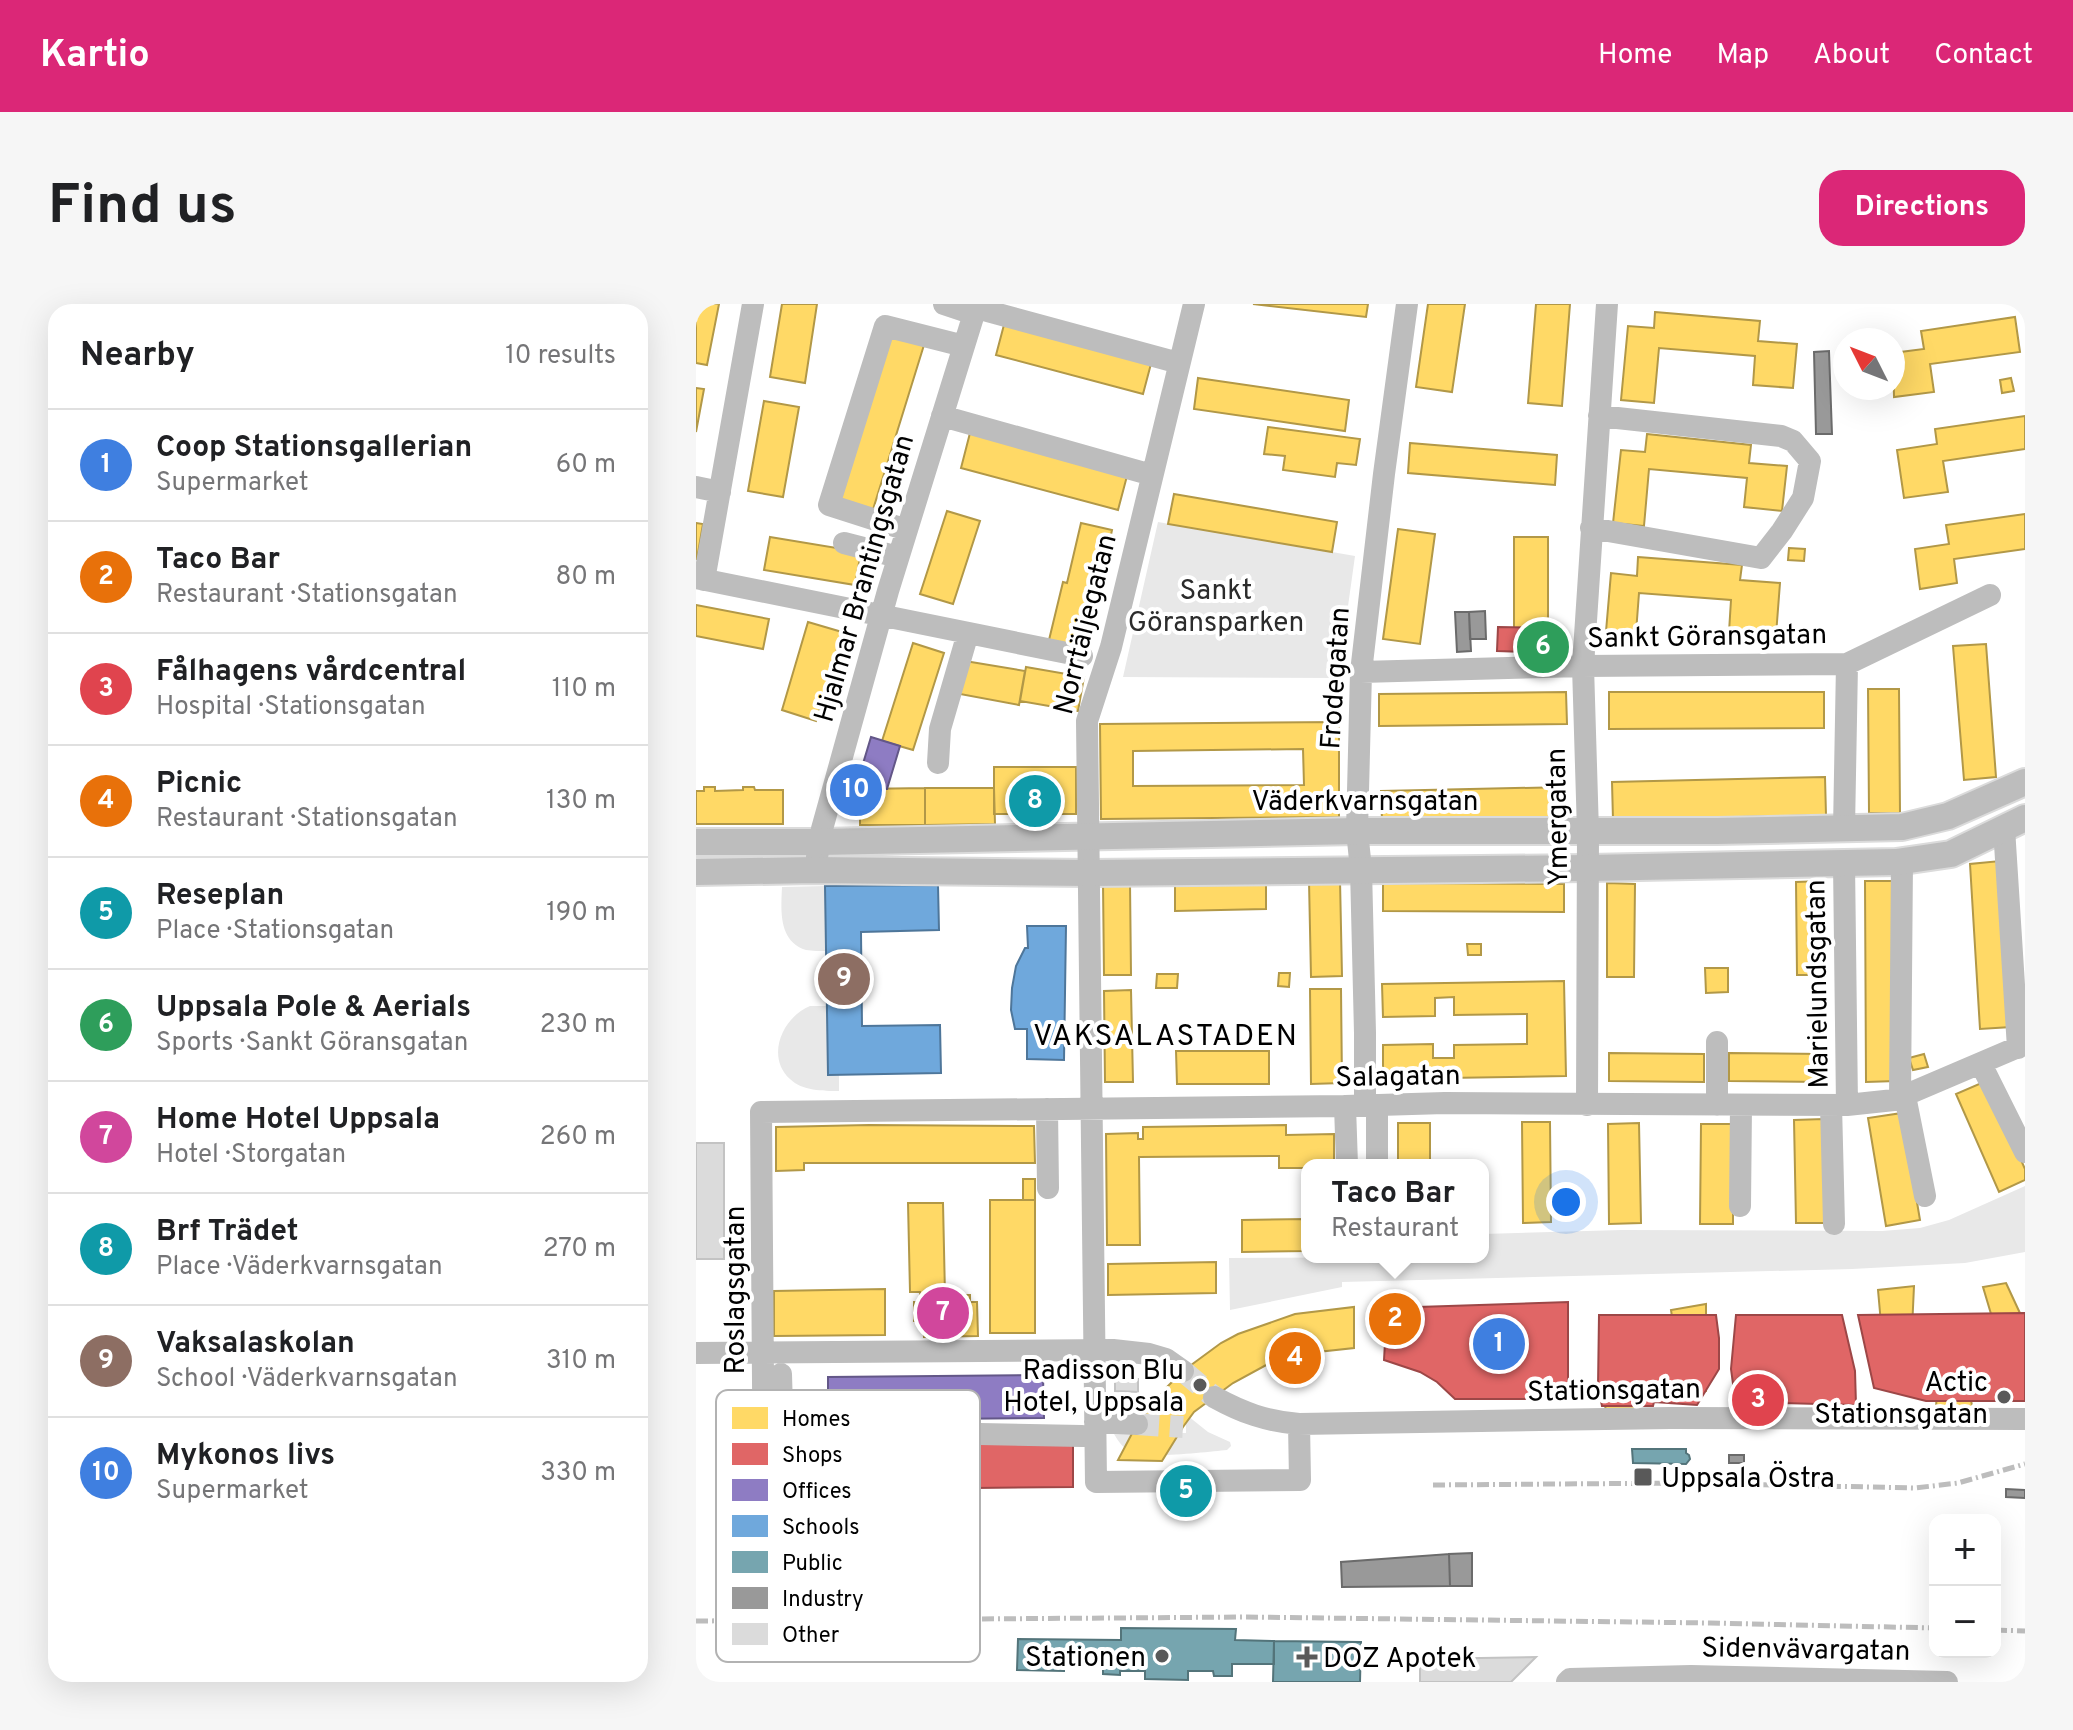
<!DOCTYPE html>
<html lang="en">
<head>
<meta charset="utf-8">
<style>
	body { margin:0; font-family:Overpass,sans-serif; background:#f6f6f6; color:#202124 }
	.controls { position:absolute; right:24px; bottom:24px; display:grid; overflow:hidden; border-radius:16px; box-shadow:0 8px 32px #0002 }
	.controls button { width:72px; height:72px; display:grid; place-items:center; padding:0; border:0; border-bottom:2px solid #e0e0e0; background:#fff; color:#202124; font:40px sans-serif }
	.compass { position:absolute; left:1137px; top:24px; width:72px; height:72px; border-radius:50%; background:#fff; box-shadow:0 8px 32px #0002; rotate:312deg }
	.you { position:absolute; left:870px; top:898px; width:28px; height:28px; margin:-20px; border:6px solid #fff; border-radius:50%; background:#1a73e8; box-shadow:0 0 0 12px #1a73e833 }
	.badge { display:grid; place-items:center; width:52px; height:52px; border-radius:50%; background:#db2777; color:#fff; font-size:26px; font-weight:700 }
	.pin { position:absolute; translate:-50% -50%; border:4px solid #fff; box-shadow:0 2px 8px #0006 }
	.popup { position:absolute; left:605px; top:855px; width:188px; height:104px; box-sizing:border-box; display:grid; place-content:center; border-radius:16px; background:#fff; filter:drop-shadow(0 2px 6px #0005); font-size:26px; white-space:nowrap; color:#757577 }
	.popup b { font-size:30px; color:#202124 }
	.popup::after { content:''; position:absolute; left:50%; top:100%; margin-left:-16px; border:16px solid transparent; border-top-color:#fff }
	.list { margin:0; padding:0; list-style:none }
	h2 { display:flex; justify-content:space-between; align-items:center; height:104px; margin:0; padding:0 32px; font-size:34px }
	h2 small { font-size:26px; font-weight:400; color:#757577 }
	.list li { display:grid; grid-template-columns:52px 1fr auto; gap:24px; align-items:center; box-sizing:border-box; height:112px; padding:0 32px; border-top:2px solid #e0e0e0 }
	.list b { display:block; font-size:30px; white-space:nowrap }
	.list p { margin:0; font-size:26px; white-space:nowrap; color:#757577 }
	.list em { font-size:26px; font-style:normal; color:#757577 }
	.map { position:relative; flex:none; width:1329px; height:1378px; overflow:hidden; border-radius:24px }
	header { display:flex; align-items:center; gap:48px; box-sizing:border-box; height:112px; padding:0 40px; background:#db2777; color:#fff }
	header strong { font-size:38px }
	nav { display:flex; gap:44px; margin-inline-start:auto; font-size:28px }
	.intro { display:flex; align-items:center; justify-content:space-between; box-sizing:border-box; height:192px; padding:0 48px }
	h1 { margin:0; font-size:56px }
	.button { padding:20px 36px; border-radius:24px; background:#db2777; color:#fff; font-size:28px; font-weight:700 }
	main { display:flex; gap:48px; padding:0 48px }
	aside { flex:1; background:#fff; border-radius:24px; box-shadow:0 8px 32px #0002 }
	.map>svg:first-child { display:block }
	.green { fill:#e8e8e8 }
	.homes { fill:#ffd966; stroke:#b29847; stroke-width:2; fill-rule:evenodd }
	.shops { fill:#e06666; stroke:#9d4747; stroke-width:2 }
	.offices { fill:#8e7cc3; stroke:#635788; stroke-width:2 }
	.schools { fill:#6fa8dc; stroke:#4e769a; stroke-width:2 }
	.public { fill:#76a5af; stroke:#53747a; stroke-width:2 }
	.industry { fill:#999; stroke:#6b6b6b; stroke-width:2 }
	.building { fill:#dbdbdb; stroke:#c3c3c3; stroke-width:2 }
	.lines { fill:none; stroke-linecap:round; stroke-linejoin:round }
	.minor-tunnel { stroke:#d9d9d9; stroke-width:22; stroke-dasharray:22 11; stroke-linecap:butt }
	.major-casing { stroke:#dbdbdb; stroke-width:30 }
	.minor { stroke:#bdbdbd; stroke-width:22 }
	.major { stroke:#bdbdbd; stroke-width:26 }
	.rail { stroke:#bdbdbd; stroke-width:5; stroke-dasharray:12 4 2 4; stroke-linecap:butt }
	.poi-dot { fill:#595959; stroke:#fff; stroke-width:3 }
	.labels { text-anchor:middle; stroke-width:8; stroke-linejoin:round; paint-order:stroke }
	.street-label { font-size:28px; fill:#000; stroke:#fff }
	.park-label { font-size:28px; fill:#2c2c2c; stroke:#fff }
	.poi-label { font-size:28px; fill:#000; stroke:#fff; text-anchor:end }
	.neighbourhood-label { font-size:30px; letter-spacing:2px; fill:#000; stroke:#fff }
	.key { fill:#fff; stroke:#b2b2b2; stroke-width:2 }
	.key-label { font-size:22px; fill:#000 }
</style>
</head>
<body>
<header>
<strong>Kartio</strong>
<nav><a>Home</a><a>Map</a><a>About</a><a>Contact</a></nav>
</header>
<div class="intro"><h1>Find us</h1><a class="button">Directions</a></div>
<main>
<aside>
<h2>Nearby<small>10 results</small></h2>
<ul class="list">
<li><span class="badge" style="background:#3f7fe0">1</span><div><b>Coop Stationsgallerian</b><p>Supermarket</p></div><em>60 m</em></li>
<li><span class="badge" style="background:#e8710a">2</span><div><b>Taco Bar</b><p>Restaurant · Stationsgatan</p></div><em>80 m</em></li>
<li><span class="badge" style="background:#e0444e">3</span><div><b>Fålhagens vårdcentral</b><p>Hospital · Stationsgatan</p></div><em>110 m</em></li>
<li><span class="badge" style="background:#e8710a">4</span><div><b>Picnic</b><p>Restaurant · Stationsgatan</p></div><em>130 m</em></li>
<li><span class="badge" style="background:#0f9aa8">5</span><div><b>Reseplan</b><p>Place · Stationsgatan</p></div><em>190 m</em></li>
<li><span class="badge" style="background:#2e9e5b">6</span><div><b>Uppsala Pole &amp; Aerials</b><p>Sports · Sankt Göransgatan</p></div><em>230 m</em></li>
<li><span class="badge" style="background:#d1479c">7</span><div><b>Home Hotel Uppsala</b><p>Hotel · Storgatan</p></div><em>260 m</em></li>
<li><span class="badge" style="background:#0f9aa8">8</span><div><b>Brf Trädet</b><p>Place · Väderkvarnsgatan</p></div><em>270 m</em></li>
<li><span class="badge" style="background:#8d6e63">9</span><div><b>Vaksalaskolan</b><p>School · Väderkvarnsgatan</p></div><em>310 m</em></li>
<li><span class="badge" style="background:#3f7fe0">10</span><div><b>Mykonos livs</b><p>Supermarket</p></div><em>330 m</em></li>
</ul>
</aside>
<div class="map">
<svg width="1329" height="1378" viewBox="0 0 1329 1378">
	<rect width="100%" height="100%" fill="#fff"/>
	<path class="green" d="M462 218 659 252 642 374 427 373Z
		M129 582 130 647C124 647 116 647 110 646 82 637 85 606 86 583Z
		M114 702H131L132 771H143V787C127 787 106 787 94 775 69 752 87 713 114 702Z
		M1329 882V948L1269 959 1156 965 646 978V983L534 1006 533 954 787 953V930L926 926 1186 927 1224 924 1253 916Z
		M440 1092H456L487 1108 512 1128 534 1138 535 1142 531 1146C512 1148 450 1155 435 1148 427 1144 422 1137 418 1130L490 1129V1113H416C420 1100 428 1096 440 1092Z"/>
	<path class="homes" d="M0 0H23L11 61 0 59Z
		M86 0H121L109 79 74 73Z
		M557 0H672L670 13Z
		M732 0H769L756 88 720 83Z
		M840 0H874L866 102 832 99Z
		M959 8 1064 17 1062 37 1101 40 1097 84 1057 81 1059 52 963 44 958 99 925 96 932 22 958 24Z
		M1319 13 1324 48 1234 60 1238 88 1198 93 1197 49 1228 45 1225 27Z
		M309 17 456 56 447 90 300 51Z
		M193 30 228 41 175 212 140 201Z
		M502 74 653 96 649 127 498 105Z
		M1315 74 1318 87 1306 89 1304 76Z
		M0 84 8 85 0 128Z
		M68 97 103 103 87 193 52 187Z
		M1329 112V145L1247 157 1252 188 1208 194 1201 146 1241 140 1239 125Z
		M572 123 664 135 660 161 641 159 639 173 587 166 589 152 568 150Z
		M274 129 431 172 422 206 265 164Z
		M951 130 1055 141 1053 159 1091 162 1086 207 1048 203 1051 174 953 165 948 222 917 219 925 146 949 148Z
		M714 139 861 151 859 181 712 169Z
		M478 190 641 218 636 248 472 220Z
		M251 207 284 217 257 300 224 290Z
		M1329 210V245L1258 255 1261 279 1224 285 1219 245 1253 240 1250 221Z
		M0 219 7 220 1 255H0Z
		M385 219 416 226 403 287 398 286 385 343 353 336 367 278 371 279Z
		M702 225 739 230 724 340 687 335Z
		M74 233 165 248 159 281 68 266Z
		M818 233H852V324H818Z
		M1093 244 1109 245 1108 257 1092 256Z
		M942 253 1046 261 1044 276 1084 279 1080 331 1033 328 1035 296 943 289 939 342 909 339 915 269 941 272Z
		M0 301 73 315 67 345 0 332Z
		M112 318 146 328 120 417 86 406Z
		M217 339 248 349 217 446 186 437Z
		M1290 340 1300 473 1268 476 1257 342Z
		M269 357 329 367 323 401 264 390Z
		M330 363 388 373 382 407 324 397Z
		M1172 385H1203L1204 509H1173Z
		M870 388 871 420 683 422V390Z
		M913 388H1128V424L913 425Z
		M643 418V513L405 515 404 420ZM607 445 608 481 437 482V447Z
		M298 463H380V510H298Z
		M1129 473 1130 511 917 516 916 478Z
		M8 483H19V487L47 486V483H58L59 486H87V520H0V487H8Z
		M870 483 871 513 686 517 685 487Z
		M229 484V521H164V485Z
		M229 484H298L299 520 229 521Z
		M1304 557 1315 723 1284 725 1274 560Z
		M644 576 646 672 615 673 613 577Z
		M1127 577 1128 671H1101L1100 578Z
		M1169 577H1199L1200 777 1170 778Z
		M570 578V605L479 607V580Z
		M407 579H434L435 671H408Z
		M687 579 868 580V608L687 607Z
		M911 579 939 580 938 673H911Z
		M771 640H785V651H772Z
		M1009 664H1032V688L1010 689Z
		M583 669H594L593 683 582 682Z
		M461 670H482L481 684H460Z
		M868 677 870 772 687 775V741L737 740V754H758V741L831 740V710L758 711V693L739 694V712L687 713 686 680Z
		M614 685H645L646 779 615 780Z
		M435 686 437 778H409L408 687Z
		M480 747H573V780H481Z
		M913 749 1008 750V778L913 777Z
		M1033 749 1128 750V778L1033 777Z
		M1228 750 1232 763 1217 766 1213 754Z
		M1290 777 1329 865V876L1303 888 1260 790Z
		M1206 809 1224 916 1190 922 1172 814Z
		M1128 815 1129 919H1100L1098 816Z
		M826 818H854L855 918 827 919Z
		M702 819H734V861H702Z
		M943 819 945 919 913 920 912 820Z
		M1005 820H1037V920H1004Z
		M173 821 338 822 339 859H108V866L80 867V823Z
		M590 821V831L638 830V861H611V864H583V852L443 853 444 941H411L410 830 442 829V835H447V823Z
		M327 875H339V896H327Z
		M294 896H339V1029H294Z
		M212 899H247L249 991H274V998H281L282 1032 228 1033 227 1016 218 1017V998H225L224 988H214Z
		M611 915V947L546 948V916Z
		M520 958V989L412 991V960Z
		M1310 979 1329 1020V1062L1312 1067 1287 983Z
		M1218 982 1214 1069 1190 1075 1182 986Z
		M189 985V1031L78 1032V987Z
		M1010 1000V1087L988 1093 975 1006Z
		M658 1003V1044L603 1050 572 1060 537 1079 498 1108 487 1123 466 1157 422 1156 441 1120 471 1083 487 1067 525 1039 542 1030 599 1010Z
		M1064 1014 1085 1022 1077 1110 1042 1101Z
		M1243 1018 1263 1022 1277 1108 1240 1107Z
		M1115 1019 1136 1022 1157 1105 1122 1107Z
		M924 1022 944 1030 943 1111H908Z"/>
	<path class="shops" d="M802 323 852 324 853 349 801 347Z
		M872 998V1095H759L741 1078 724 1068 688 1056 691 1004Z
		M1329 1009V1097H1230L1178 1084 1162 1011Z
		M903 1011H1020L1023 1034V1065L1001 1101 958 1098 957 1102H906L902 1083Z
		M1040 1011H1146L1159 1067 1160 1101 1086 1099V1101L1040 1102 1035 1065Z
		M377 1137V1183L101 1186V1140Z"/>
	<path class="offices" d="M175 433 204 442 191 485H164L160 483Z
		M347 1071 348 1114 132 1116V1073Z"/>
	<path class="schools" d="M242 581 243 626 165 628 166 722 244 721 245 769 132 771 129 582Z
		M331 622H370L368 756 331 755V725H319L315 706 316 684 320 662 329 644H332Z"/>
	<path class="public" d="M936 1145H990V1149L993 1151 994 1155 990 1160 937 1159Z
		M425 1324 540 1325 539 1336 578 1337V1360H536V1372H518L517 1367H492V1376L449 1375V1367H424V1371L407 1370V1361H368V1367L321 1366 322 1335 425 1336Z
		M578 1337 665 1338 664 1378H577Z"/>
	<path class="industry" d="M1133 47 1136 130H1120L1118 48Z
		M789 307 790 335H774L773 308Z
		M759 308H773L775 347 761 348Z
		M1033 1151H1048V1159H1033Z
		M1310 1185 1329 1186V1194L1310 1193Z
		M776 1249V1282H754L753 1250Z
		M753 1250 754 1282 646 1283 645 1258Z"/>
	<path class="building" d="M0 839H28V955H0Z
		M419 1074 442 1075V1088L419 1087Z
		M840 1353 815 1378H724V1355Z"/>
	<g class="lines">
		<path class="minor-tunnel" d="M487 1067 518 1093
			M441 1120 487 1123"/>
		<defs>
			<path id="major" d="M0 538H124L661 527H1021L1206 523 1252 512 1329 478
				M0 568 118 566 393 569 892 564 1200 558 1255 550 1329 514"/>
		</defs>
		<use href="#major" class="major-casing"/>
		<path class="minor" d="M248 0 278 10
			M498 0 415 343 391 417 400 1178 604 1176 603 1120
			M280 4 483 59
			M246 112 456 171
			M0 183 24 188
			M895 224 1065 254 1086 227 1107 194 1114 157 1097 137 1085 132 903 112
			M211 226 133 201 189 22 268 42
			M148 239 202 253
			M0 274 386 352
			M8 276 57 0
			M665 368 887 362 1151 360 1294 291
			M242 459 244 425 272 329
			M1308 524 1322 744
			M1148 525 1151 360
			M121 553 126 525 192 287 281 0
			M1148 559 1151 801
			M1021 738V801
			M1285 760 1329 848
			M1209 792 1229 892
			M1204 794 1206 557
			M669 801V729L665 565 661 527 665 368 688 170 711 0
			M681 801V861
			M891 801 892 528 887 362 911 0
			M1135 801 1138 920
			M649 802 651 861
			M351 805 352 884
			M1044 902 1045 801
			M0 1049 417 1046 453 1050 470 1055 487 1067
			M85 1070 86 1104 131 1127 386 1132
			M518 1093C547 1109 570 1117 603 1120L974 1114 1329 1115
			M399 1118 441 1120
			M68 1211 65 808 649 802 749 799 1151 801 1198 796 1329 740
			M871 1378 874 1375 995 1372 1251 1378"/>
		<use href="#major" class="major"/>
		<path class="rail" d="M737 1181 988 1179 1219 1184 1262 1179 1329 1160
			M0 1317 551 1313 1014 1319 1239 1324
			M1299 1326 1329 1327"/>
	</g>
	<g class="poi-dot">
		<circle cx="504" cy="1081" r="8"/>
		<circle cx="1308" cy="1093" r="8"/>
		<rect x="937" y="1163" width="20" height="20" rx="4"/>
		<circle cx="466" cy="1352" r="8"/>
		<path d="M607 1341h8v8h8v8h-8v8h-8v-8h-8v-8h8z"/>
	</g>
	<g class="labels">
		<g class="street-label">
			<text transform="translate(167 274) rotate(-74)" y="10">Hjalmar Brantingsgatan</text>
			<text transform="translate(388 320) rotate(-76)" y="10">Norrtäljegatan</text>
			<text transform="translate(1011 331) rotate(-1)" y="10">Sankt Göransgatan</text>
			<text transform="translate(638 374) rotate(-86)" y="10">Frodegatan</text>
			<text x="669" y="506">Väderkvarnsgatan</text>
			<text transform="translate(860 513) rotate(-91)" y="10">Ymergatan</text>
			<text transform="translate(1120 680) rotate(-91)" y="10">Marielundsgatan</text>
			<text transform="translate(702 771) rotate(-1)" y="10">Salagatan</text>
			<text transform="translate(38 986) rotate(-90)" y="10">Roslagsgatan</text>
			<text transform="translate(918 1085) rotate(-1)" y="10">Stationsgatan</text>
			<text transform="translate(1110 1344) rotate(1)" y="10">Sidenvävargatan</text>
		</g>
		<g class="park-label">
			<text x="520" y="295">Sankt<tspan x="520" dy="32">Göransparken</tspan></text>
		</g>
		<g class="poi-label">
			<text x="488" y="1075">Radisson Blu<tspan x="488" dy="32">Hotel, Uppsala</tspan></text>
			<text x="1292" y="1087">Actic<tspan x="1292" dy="32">Stationsgatan</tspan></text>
			<text x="965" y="1183" text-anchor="start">Uppsala Östra</text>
			<text x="450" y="1362">Stationen</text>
			<text x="627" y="1363" text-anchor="start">DOZ Apotek</text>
		</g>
		<g class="neighbourhood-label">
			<text x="470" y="741">VAKSALASTADEN</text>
		</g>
	</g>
	<rect x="20" y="1086" width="264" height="272" rx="12" class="key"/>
	<rect x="36" y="1103" width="36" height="22" fill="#ffd966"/>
	<rect x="36" y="1139" width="36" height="22" fill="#e06666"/>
	<rect x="36" y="1175" width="36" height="22" fill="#8e7cc3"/>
	<rect x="36" y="1211" width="36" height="22" fill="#6fa8dc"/>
	<rect x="36" y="1247" width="36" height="22" fill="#76a5af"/>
	<rect x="36" y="1283" width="36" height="22" fill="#999"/>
	<rect x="36" y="1319" width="36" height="22" fill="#dbdbdb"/>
	<g class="key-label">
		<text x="86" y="1122">Homes</text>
		<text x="86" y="1158">Shops</text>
		<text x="86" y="1194">Offices</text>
		<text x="86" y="1230">Schools</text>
		<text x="86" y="1266">Public</text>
		<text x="86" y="1302">Industry</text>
		<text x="86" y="1338">Other</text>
	</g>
</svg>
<div class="controls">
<button>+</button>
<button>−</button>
</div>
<svg class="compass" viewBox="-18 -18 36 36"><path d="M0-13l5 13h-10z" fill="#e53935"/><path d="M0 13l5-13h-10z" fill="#757577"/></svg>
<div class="you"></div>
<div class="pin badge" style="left:803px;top:1040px;background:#3f7fe0">1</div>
<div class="pin badge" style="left:699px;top:1015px;background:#e8710a">2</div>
<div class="popup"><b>Taco Bar</b>Restaurant</div>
<div class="pin badge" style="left:1062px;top:1096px;background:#e0444e">3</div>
<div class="pin badge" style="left:599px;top:1054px;background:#e8710a">4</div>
<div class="pin badge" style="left:490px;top:1187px;background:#0f9aa8">5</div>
<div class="pin badge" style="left:847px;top:343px;background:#2e9e5b">6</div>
<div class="pin badge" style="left:247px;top:1009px;background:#d1479c">7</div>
<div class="pin badge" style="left:339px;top:497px;background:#0f9aa8">8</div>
<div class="pin badge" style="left:148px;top:675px;background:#8d6e63">9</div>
<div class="pin badge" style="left:160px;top:486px;background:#3f7fe0">10</div>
</div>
</main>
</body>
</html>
